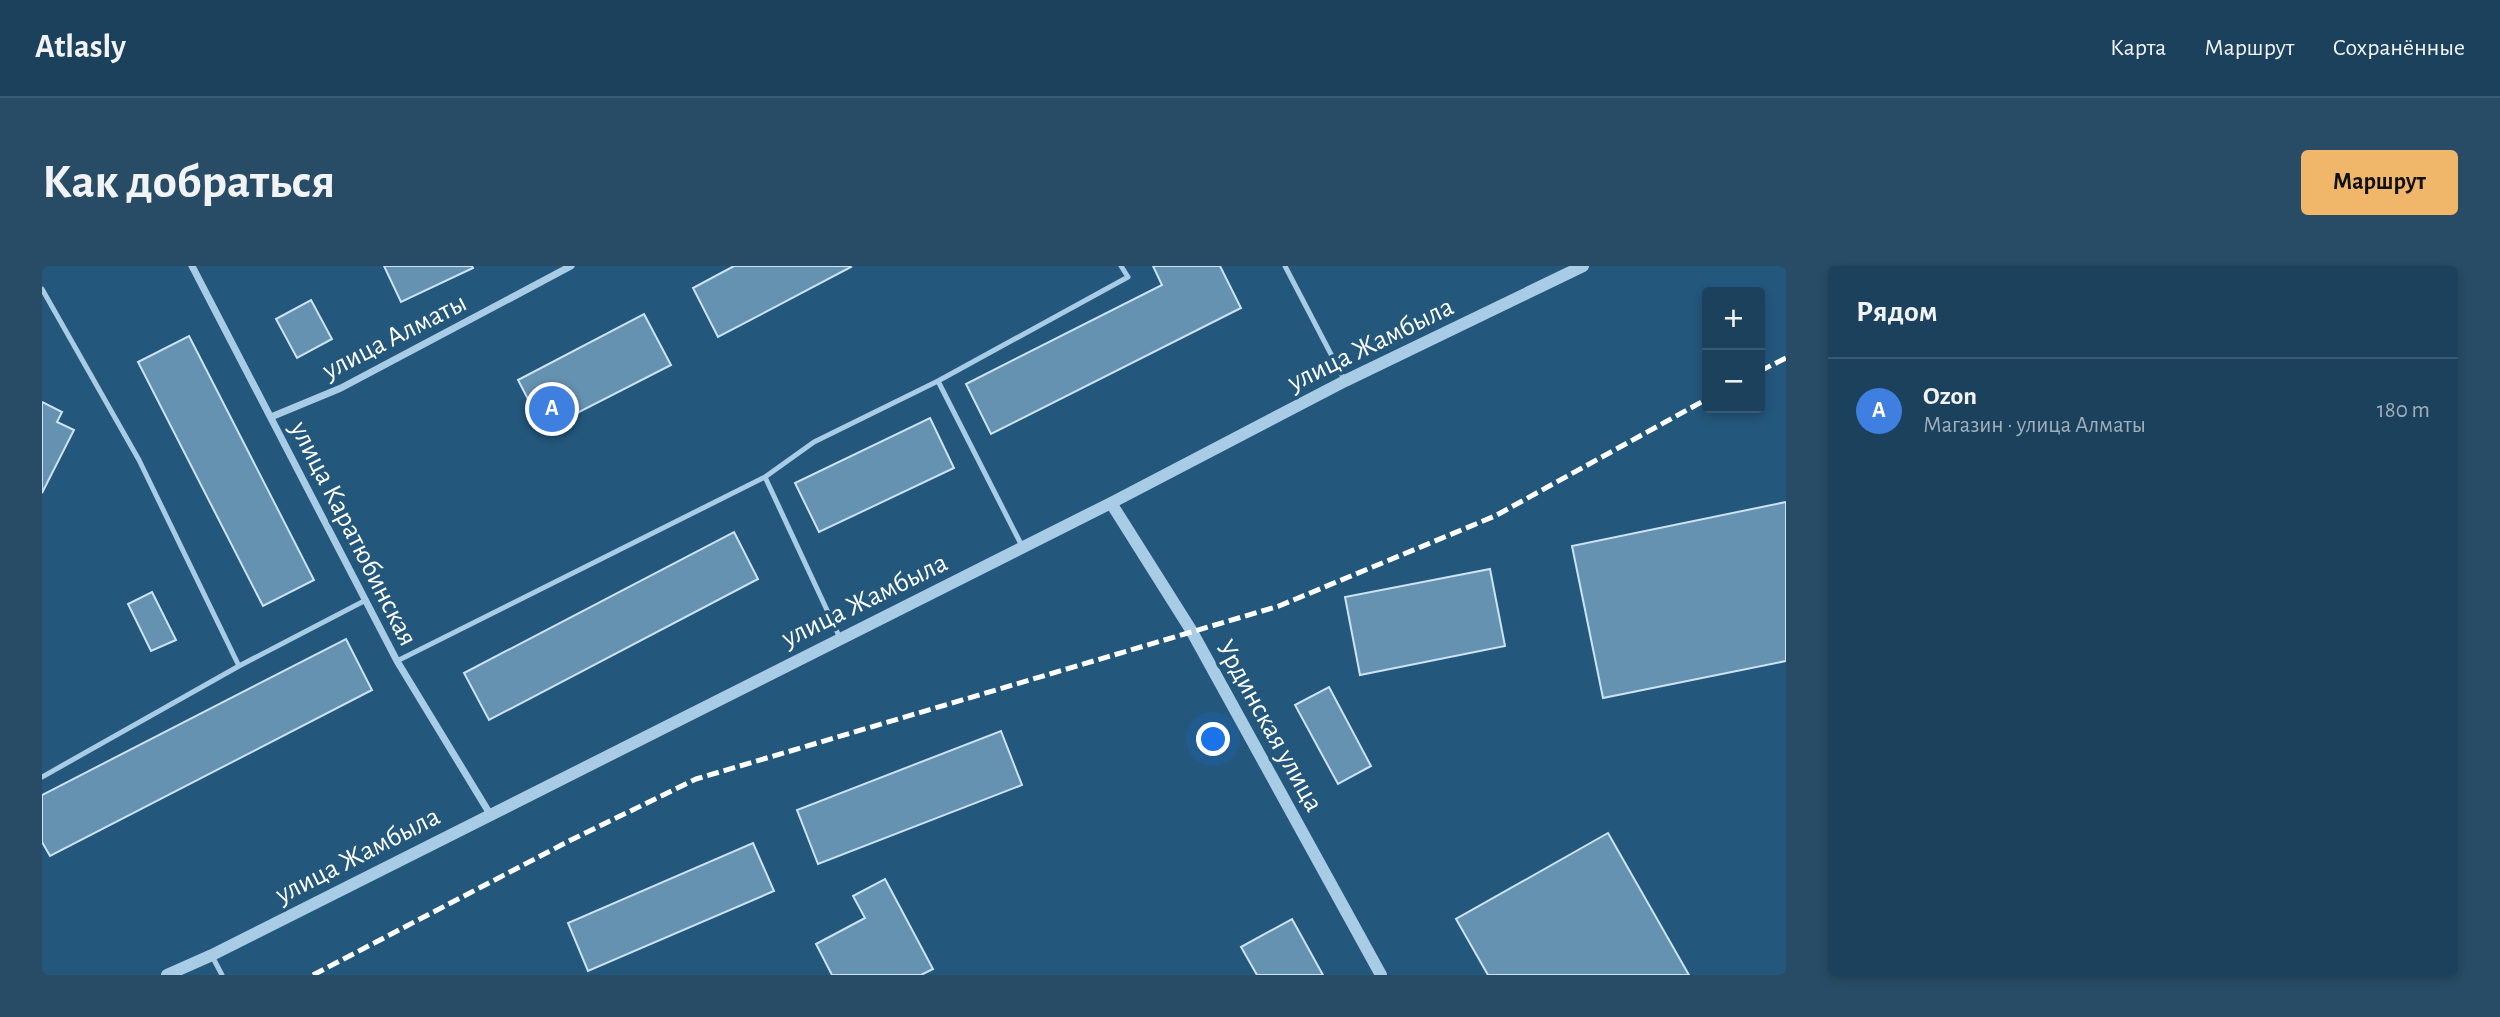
<!DOCTYPE html>
<html lang="ru">
<head>
<meta charset="utf-8">
<style>
	body { margin:0; font-family:"Alegreya Sans",sans-serif; background:#284c66; color:#f1f3f6 }
	.controls { position:absolute; right:21px; top:21px; display:grid; overflow:hidden; border-radius:7px; box-shadow:0 4px 10px #0003 }
	.controls button { width:63px; height:63px; display:grid; place-items:center; padding:0; border:0; border-bottom:2px solid #395a72; background:#1b415d; color:#f1f3f6; font:35px sans-serif }
	.you { position:absolute; left:1172px; top:474px; width:24px; height:24px; margin:-18px; border:5px solid #fff; border-radius:50%; background:#1a73e8; box-shadow:0 0 0 10px #1a73e833 }
	.badge { display:grid; place-items:center; width:46px; height:46px; border-radius:50%; background:#f0b76b; color:#fff; font-size:23px; font-weight:700 }
	.pin { position:absolute; translate:-50% -50%; border:4px solid #fff; box-shadow:0 2px 7px #0006 }
	.list { margin:0; padding:0; list-style:none }
	h2 { display:flex; justify-content:space-between; align-items:center; height:91px; margin:0; padding:0 28px; font-size:30px }
	h2 small { font-size:23px; font-weight:400; color:#a0afbc }
	.list li { display:grid; grid-template-columns:46px 1fr auto; gap:21px; align-items:center; box-sizing:border-box; height:105px; padding:0 28px; border-top:2px solid #395a72 }
	.list b { display:block; font-size:26px; white-space:nowrap }
	.list p { margin:0; font-size:23px; white-space:nowrap; color:#a0afbc }
	.list em { font-size:23px; font-style:normal; color:#a0afbc }
	.map { position:relative; flex:none; width:1744px; height:709px; overflow:hidden; border-radius:7px }
	header { display:flex; align-items:center; gap:42px; box-sizing:border-box; height:98px; padding:0 35px; background:#1b415d; border-bottom:2px solid #395a72 }
	header strong { font-size:33px }
	nav { display:flex; gap:38px; margin-inline-start:auto; font-size:24px }
	.intro { display:flex; align-items:center; justify-content:space-between; box-sizing:border-box; height:168px; padding:0 42px }
	h1 { margin:0; font-size:49px }
	.button { padding:18px 32px; border-radius:7px; background:#f0b76b; color:#111; font-size:24px; font-weight:700 }
	main { display:flex; gap:42px; padding:0 42px }
	aside { flex:1; background:#1b415d; border-radius:7px; box-shadow:0 4px 10px #0003 }
	.map>svg:first-child { display:block }
	.building { fill:#6592b1; stroke:#cbe3f4; stroke-width:2 }
	.lines { fill:none; stroke-linecap:round; stroke-linejoin:round }
	.service { stroke:#a8cce5; stroke-width:5 }
	.minor { stroke:#a8cce5; stroke-width:7 }
	.tertiary { stroke:#a8cce5; stroke-width:12 }
	.rail { stroke:#fff; stroke-width:5; stroke-dasharray:12 5; stroke-linecap:butt }
	.labels { text-anchor:middle; stroke-width:7; stroke-linejoin:round; paint-order:stroke }
	.street-label { font-size:28px; fill:#fff; stroke:#24577c }
</style>
</head>
<body>
<header>
<strong>Atlasly</strong>
<nav><a>Карта</a><a>Маршрут</a><a>Сохранённые</a></nav>
</header>
<div class="intro"><h1>Как добраться</h1><a class="button">Маршрут</a></div>
<main>
<div class="map">
<svg width="1744" height="709" viewBox="0 0 1744 709">
	<rect width="100%" height="100%" fill="#24577c"/>
	<path class="building" d="M342 0H430L431 2 359 36Z
		M692 0H808L809 1 676 71 651 22Z
		M1111 0H1178L1199 42 949 168 924 118 1120 19Z
		M269 34 290 73 255 92 234 53Z
		M602 48 629 99 502 164 476 114Z
		M147 70 272 314 221 340 96 96Z
		M0 136 20 146 15 156 32 164 0 227Z
		M888 152 912 202 777 266 753 217Z
		M1744 236V395L1561 432 1530 280Z
		M692 266 716 313 447 454 422 407Z
		M1448 303 1463 380 1318 409 1303 331Z
		M110 326 134 374 109 385 86 338Z
		M304 373 330 424 8 590 0 576V529Z
		M1287 421 1329 500 1296 518 1253 439Z
		M959 465 980 519 776 598 755 544Z
		M1566 567 1647 709H1446L1414 653Z
		M711 577 732 625 546 705 526 657Z
		M843 613 891 703 879 709H790L774 678 823 652 811 630Z
		M1250 653 1281 709H1215L1199 681Z"/>
	<g class="lines">
		<path class="service" d="M1243 0 1303 115
			M0 23 97 194 197 400 0 511
			M723 211 772 176 896 115
			M981 282 896 115 1086 11 1079 0
			M355 395 723 211 798 372
			M197 400 324 334
			M170 690 180 709"/>
		<path class="minor" d="M150 0 355 395 448 548
			M229 151 299 122 529 0"/>
		<path class="tertiary" d="M1069 237 1149 364 1339 709
			M125 709 170 689 1069 237 1303 115 1541 0"/>
		<path class="rail" d="M1718 105 1744 92
			M271 709 529 574 654 513 1237 340 1453 250 1665 133"/>
	</g>
	<g class="labels">
		<g class="street-label">
			<text transform="translate(352 69) rotate(-27)" y="10">улица Алматы</text>
			<text transform="translate(1328 77) rotate(-26)" y="10">улица Жамбыла</text>
			<text transform="translate(313 267) rotate(63)" y="10">улица Каратюбинская</text>
			<text transform="translate(822 333) rotate(-26)" y="10">улица Жамбыла</text>
			<text transform="translate(1229 459) rotate(61)" y="10">Урдинская улица</text>
			<text transform="translate(315 588) rotate(-27)" y="10">улица Жамбыла</text>
		</g>
	</g>
</svg>
<div class="controls">
<button>+</button>
<button>−</button>
</div>
<div class="you"></div>
<div class="pin badge" style="left:510px;top:143px;background:#3f7fe0">A</div>
</div>
<aside>
<h2>Рядом<small></small></h2>
<ul class="list">
<li><span class="badge" style="background:#3f7fe0">A</span><div><b>Ozon</b><p>Магазин · улица Алматы</p></div><em>180 m</em></li>
</ul>
</aside>
</main>
</body>
</html>
